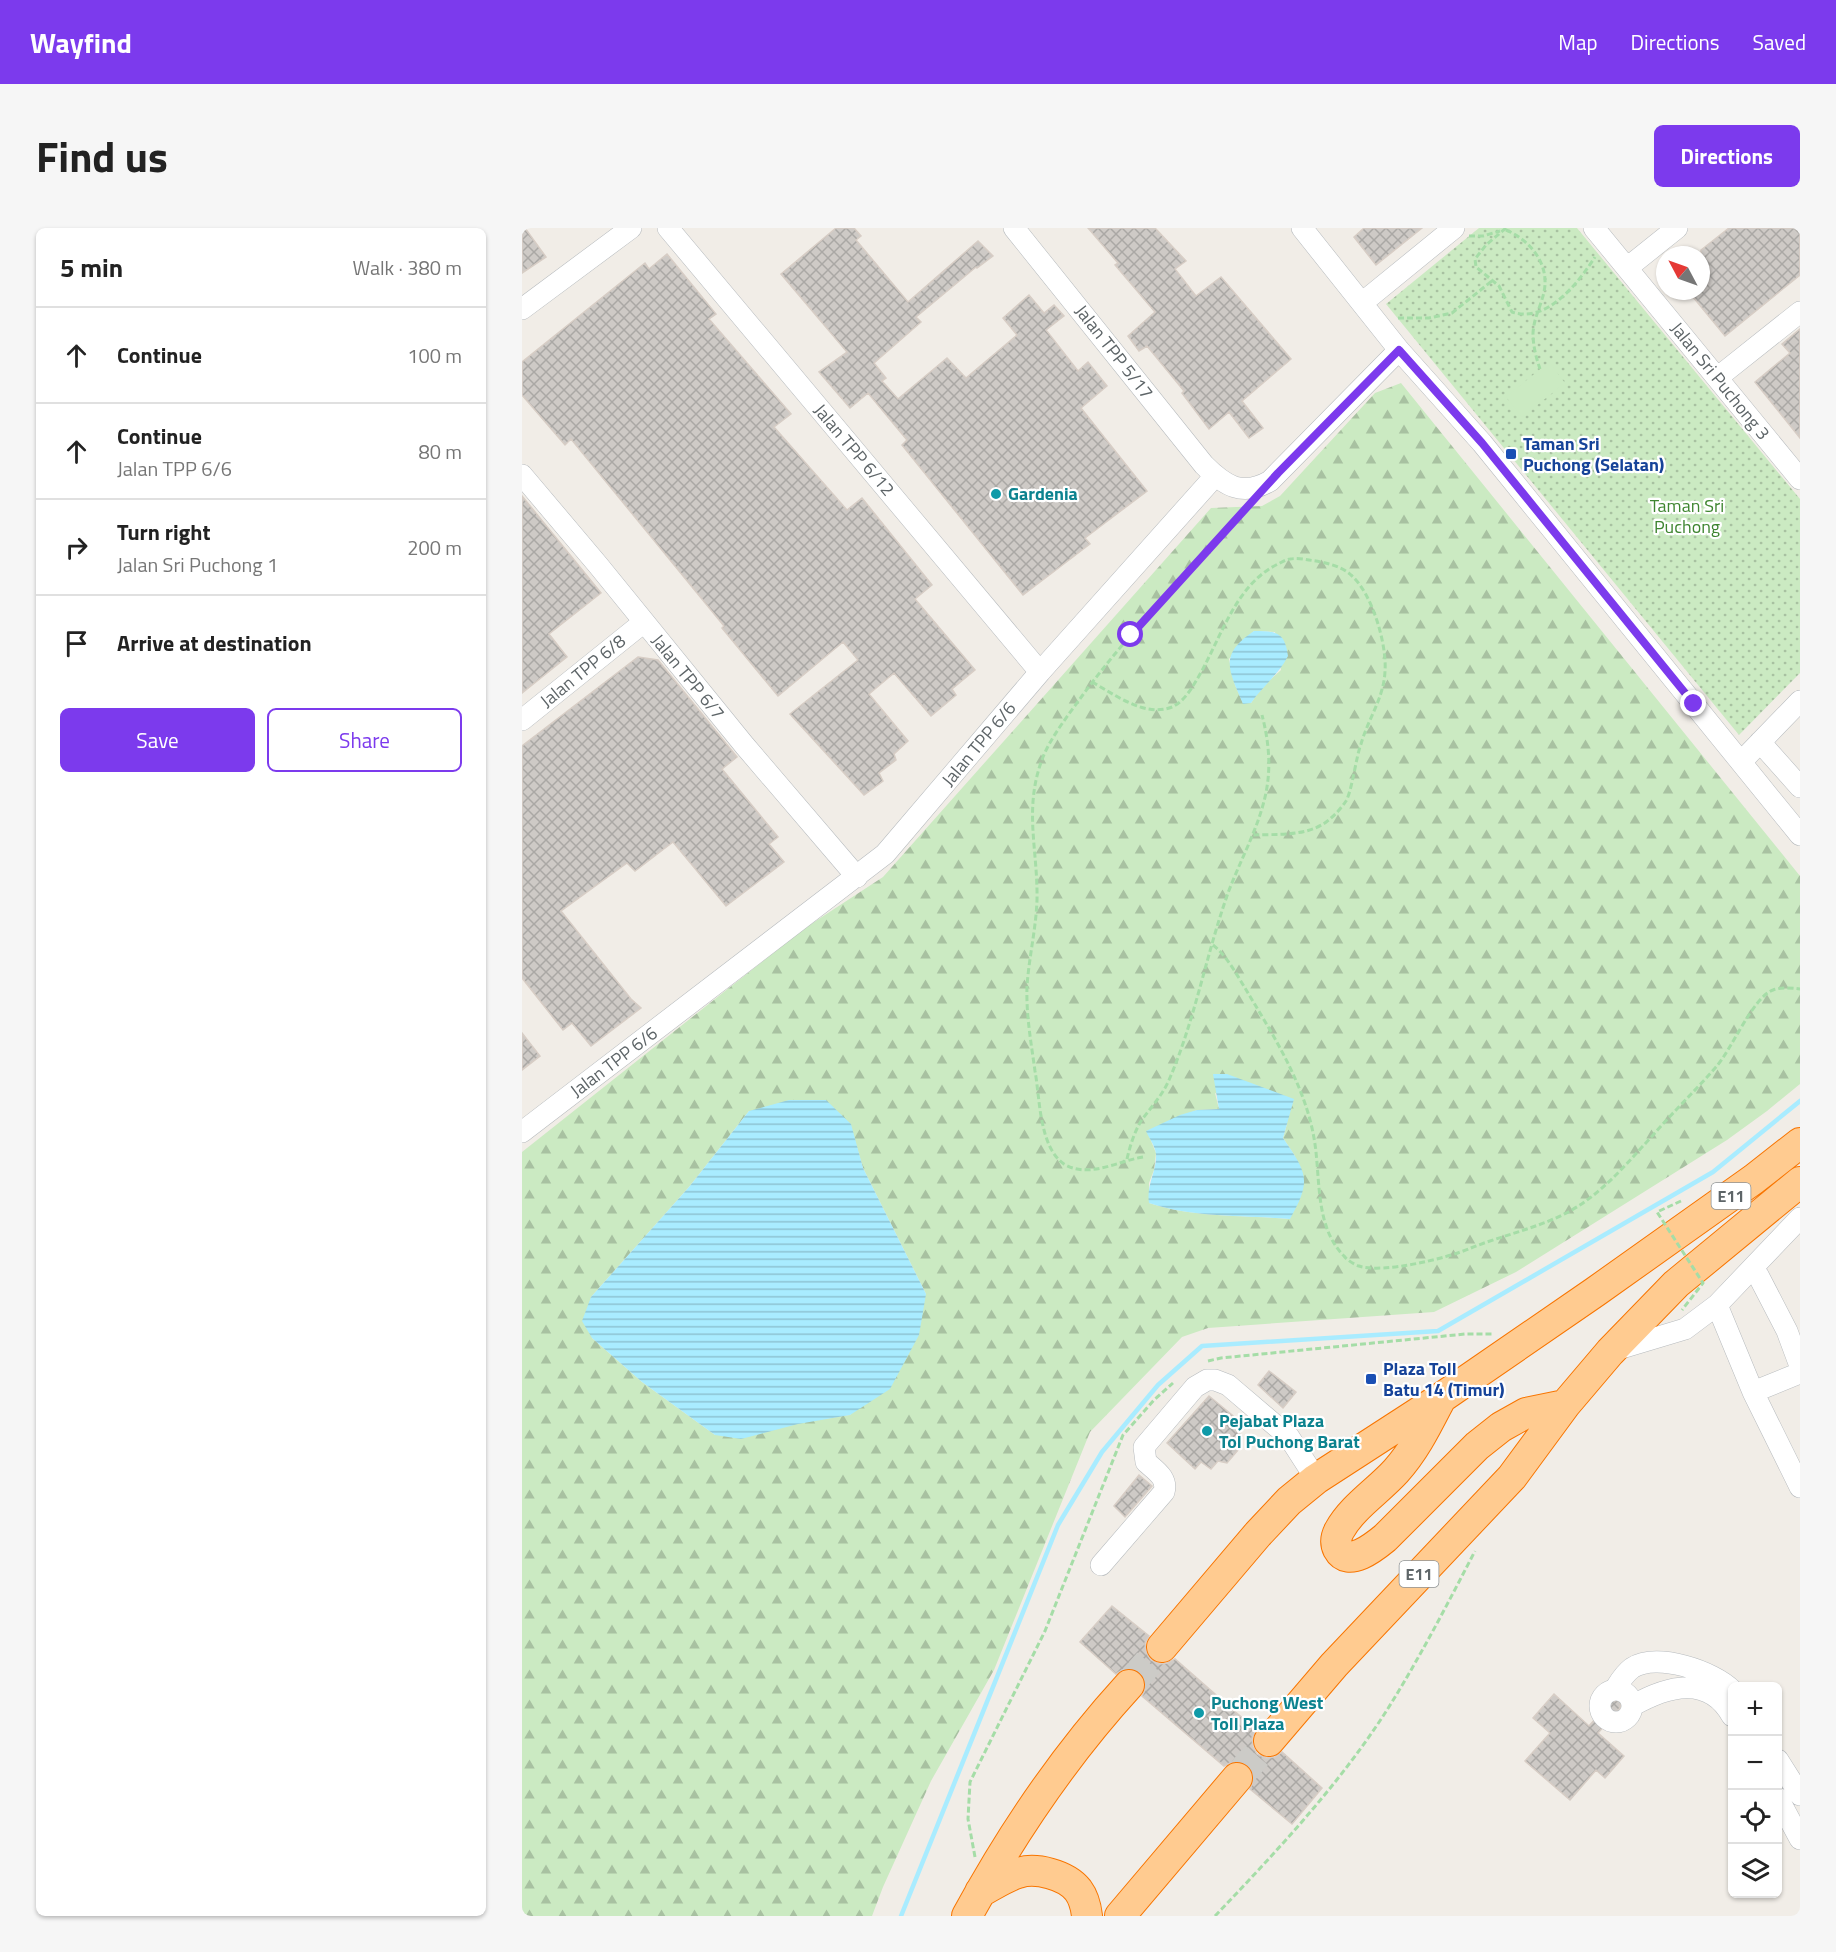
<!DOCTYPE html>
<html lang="en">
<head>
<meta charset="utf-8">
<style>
	body { margin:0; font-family:"Titillium Web",sans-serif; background:#f6f6f6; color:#222 }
	.controls { position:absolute; right:18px; bottom:18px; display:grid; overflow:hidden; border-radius:9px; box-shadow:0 2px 4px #0004 }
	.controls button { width:54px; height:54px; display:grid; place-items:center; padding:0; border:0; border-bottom:2px solid #e0e0e0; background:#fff; color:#222; font:30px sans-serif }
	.compass { position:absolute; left:1134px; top:18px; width:54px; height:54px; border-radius:50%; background:#fff; box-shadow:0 2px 4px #0004; rotate:311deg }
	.stop { position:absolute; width:18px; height:18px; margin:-14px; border:4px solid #7c3aed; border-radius:50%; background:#fff }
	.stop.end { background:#7c3aed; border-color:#fff; box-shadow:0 2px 6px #0008 }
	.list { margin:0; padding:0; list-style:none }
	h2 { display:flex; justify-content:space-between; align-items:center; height:78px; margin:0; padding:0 24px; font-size:26px }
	h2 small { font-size:20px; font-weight:400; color:#767676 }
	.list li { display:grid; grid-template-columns:39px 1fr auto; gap:18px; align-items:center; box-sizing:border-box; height:96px; padding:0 24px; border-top:2px solid #e0e0e0 }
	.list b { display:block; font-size:22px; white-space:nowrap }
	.list p { margin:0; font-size:20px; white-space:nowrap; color:#767676 }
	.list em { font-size:20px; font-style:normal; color:#767676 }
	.actions { display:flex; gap:12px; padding:18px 24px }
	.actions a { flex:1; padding:14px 0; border:2px solid #7c3aed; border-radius:9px; text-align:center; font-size:21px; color:#7c3aed }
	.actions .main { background:#7c3aed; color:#fff }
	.icon { flex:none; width:33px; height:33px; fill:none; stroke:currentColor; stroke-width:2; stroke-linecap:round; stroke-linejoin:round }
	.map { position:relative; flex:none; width:1278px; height:1688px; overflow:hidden; border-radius:9px }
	header { display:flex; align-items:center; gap:36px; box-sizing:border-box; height:84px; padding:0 30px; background:#7c3aed; color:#fff }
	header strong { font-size:28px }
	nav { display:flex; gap:33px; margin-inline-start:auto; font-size:21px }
	.intro { display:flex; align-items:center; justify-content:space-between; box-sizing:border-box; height:144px; padding:0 36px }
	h1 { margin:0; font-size:42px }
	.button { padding:15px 27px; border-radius:9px; background:#7c3aed; color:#fff; font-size:21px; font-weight:700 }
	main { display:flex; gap:36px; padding:0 36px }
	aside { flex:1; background:#fff; border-radius:9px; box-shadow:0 2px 4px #0004 }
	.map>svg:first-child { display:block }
	.grass { fill:url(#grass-dots) }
	.forest { fill:url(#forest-firs); fill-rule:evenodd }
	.garden { fill:#cbeac2 }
	.water { fill:url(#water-rules) }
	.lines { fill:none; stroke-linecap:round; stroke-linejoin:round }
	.stream { stroke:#a9ecff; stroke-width:4.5 }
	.building { fill:url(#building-cross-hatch); stroke:#d7cdc5; stroke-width:1.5 }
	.highway-tunnel { stroke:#cccbc7; stroke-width:30; stroke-dasharray:30 15; stroke-linecap:butt }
	.minor-casing { stroke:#b7bbbe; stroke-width:22 }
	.highway-casing { stroke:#f87500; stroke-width:32 }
	.path { stroke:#a5dda7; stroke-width:3; stroke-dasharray:6 3; stroke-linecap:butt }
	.minor { stroke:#fff; stroke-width:21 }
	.highway { stroke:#ffcb90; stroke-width:30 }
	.path-bridge { stroke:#a5dda7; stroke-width:3; stroke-dasharray:6 3; stroke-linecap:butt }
	.route { stroke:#7c3aed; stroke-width:8 }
	.transit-dot { fill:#1a4fb4; stroke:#fff; stroke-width:2 }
	.culture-dot { fill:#0f9aa8; stroke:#fff; stroke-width:2 }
	.labels { text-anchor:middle; stroke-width:4.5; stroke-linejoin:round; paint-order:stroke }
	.shield { fill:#fff; stroke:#8e9395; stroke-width:1.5 }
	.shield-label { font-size:16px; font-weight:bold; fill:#5e6568 }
	.street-label { font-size:18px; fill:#5e6568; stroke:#fff }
	.transit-label { font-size:18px; font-weight:bold; fill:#164399; stroke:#fff; text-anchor:start }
	.culture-label { font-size:18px; font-weight:bold; fill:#0d838f; stroke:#fff; text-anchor:start }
	.park-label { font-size:18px; fill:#3e8530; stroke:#fff }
</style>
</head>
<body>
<header>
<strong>Wayfind</strong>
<nav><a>Map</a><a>Directions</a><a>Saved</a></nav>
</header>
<div class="intro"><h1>Find us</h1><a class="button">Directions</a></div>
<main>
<aside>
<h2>5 min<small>Walk · 380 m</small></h2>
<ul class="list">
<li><svg class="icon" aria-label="ahead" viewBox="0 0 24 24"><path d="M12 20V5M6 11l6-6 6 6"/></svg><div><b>Continue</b></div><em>100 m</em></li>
<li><svg class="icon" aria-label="ahead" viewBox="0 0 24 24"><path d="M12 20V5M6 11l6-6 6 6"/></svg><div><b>Continue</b><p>Jalan TPP 6/6</p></div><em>80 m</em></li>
<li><svg class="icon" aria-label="right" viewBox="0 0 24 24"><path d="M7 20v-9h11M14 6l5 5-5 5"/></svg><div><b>Turn right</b><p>Jalan Sri Puchong 1</p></div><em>200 m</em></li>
<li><svg class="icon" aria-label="arrive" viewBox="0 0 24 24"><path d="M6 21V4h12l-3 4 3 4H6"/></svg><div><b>Arrive at destination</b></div></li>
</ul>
<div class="actions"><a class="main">Save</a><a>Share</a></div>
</aside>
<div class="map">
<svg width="1278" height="1688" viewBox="0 0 1278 1688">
	<defs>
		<pattern id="grass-dots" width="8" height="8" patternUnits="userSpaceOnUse" patternTransform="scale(1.5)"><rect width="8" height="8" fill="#cbeac2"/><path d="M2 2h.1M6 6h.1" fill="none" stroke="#a8c1a1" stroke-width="1.8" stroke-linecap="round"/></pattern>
		<pattern id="forest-firs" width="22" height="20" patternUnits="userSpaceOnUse" patternTransform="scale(1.5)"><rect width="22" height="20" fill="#cbeac2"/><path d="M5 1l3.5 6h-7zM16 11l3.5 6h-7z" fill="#a8c1a1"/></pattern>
		<pattern id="water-rules" width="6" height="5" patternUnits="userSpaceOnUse" patternTransform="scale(1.5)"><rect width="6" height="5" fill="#a9ecff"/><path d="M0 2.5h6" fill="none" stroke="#8dc3d2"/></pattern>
		<pattern id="building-cross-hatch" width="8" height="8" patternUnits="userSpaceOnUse" patternTransform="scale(1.5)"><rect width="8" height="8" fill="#cecac6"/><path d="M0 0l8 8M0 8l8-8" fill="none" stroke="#aaa8a5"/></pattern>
	</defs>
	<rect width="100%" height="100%" fill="#f1ede7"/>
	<path class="grass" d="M957 0H1055L1278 271V445L1217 507 864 76Z"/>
	<path class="forest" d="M879 155 1278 648V856L1245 883 1205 912 994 1044 912 1084 686 1100 660 1109 568 1204 472 1442 409 1553 361 1659 350 1688H0V924L280 702 361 649 689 280 740 278 758 268 853 165ZM732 403 753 404 759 442 739 460 729 475H721L713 457 707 431ZM693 865 765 896 761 910 773 928 768 991C721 987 671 990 627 975V955L632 942 634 925 625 903 675 882 697 881ZM227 883 328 896 341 940 404 1066 328 1187 193 1207 120 1154 70 1110 69 1069 167 959Z"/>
	<path class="garden" d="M1027 134 1043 155 1000 189 984 169Z"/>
	<path class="water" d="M732 403C754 403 763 404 766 428 757 446 741 458 729 475L721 476C707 442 696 427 732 403Z
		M691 846H705L772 871 761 910C785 945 790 952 768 991 721 987 671 990 627 975 624 957 635 943 634 926 633 918 627 910 624 903L658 887 675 882 697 881Z
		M267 872H304L329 896 341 940 404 1066 397 1107 368 1161 328 1187 276 1196 219 1211 193 1207 120 1154 70 1110 60 1093 69 1069 167 959 227 883Z"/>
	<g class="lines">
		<path class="stream" d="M379 1688 536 1297 580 1224 636 1157 680 1118 916 1103 1191 944 1278 873"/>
	</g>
	<path class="building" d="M0 0H3L24 29 0 45Z
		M314 0H332L339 8 334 12 386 74 456 13 471 28 455 40 454 39 394 89 399 94 352 135 364 150 360 153 376 171 425 130 444 150 495 107 481 90 507 67 522 85 532 77 542 88 524 102 556 143 566 134 585 158 559 180 625 263 563 310 568 316 501 367 380 217 385 212 346 165 328 180 297 144 325 124 259 46Z
		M566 0H633L664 33 653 41 674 68 699 49 769 131 720 173 741 200 727 210 707 184 687 201 660 165 662 163 625 118 617 123 606 108 633 84 593 37 596 35Z
		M842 0H900L854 37 832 9Z
		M1207 0H1278V47L1203 108 1166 63H1179V22Z
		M145 26 194 86 187 91 269 186 252 199 325 282 340 270 410 357 393 371 453 442 430 461 434 467 409 488 372 445 347 466 386 513 372 526 374 532 357 545 361 553 342 567 268 486 336 432 321 414 256 468 200 400 202 398 49 211 43 217 0 167V134L123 35 127 41Z
		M1278 101V210L1233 154 1268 125 1260 116Z
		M0 268 79 365 27 406 45 429 0 465Z
		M116 429 136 432 215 529 200 541 256 609 247 616 262 634 204 678 151 614 113 643 105 635 39 683 109 771 119 780 69 818 50 795 41 802 0 750V518Z
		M0 805 18 828 0 842Z
		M747 1143 774 1164 761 1180 736 1157Z
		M687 1168 715 1191 709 1197 720 1208 715 1214 716 1222 705 1235 696 1233 689 1241 679 1234 673 1241 645 1215Z
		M617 1247 630 1258 603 1289 592 1278Z
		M590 1378 627 1408 623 1415 624 1424 629 1432 637 1436 645 1435 653 1431 734 1502 730 1510 731 1519 735 1526 744 1530 753 1529 760 1524 800 1560 770 1596 728 1561 732 1552 731 1545 727 1537 717 1533 710 1534 702 1538 620 1468 624 1460 623 1452 618 1444 610 1440 602 1441 594 1446 558 1414Z
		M1032 1466 1067 1498 1089 1473 1099 1472 1098 1480 1076 1505 1102 1528 1083 1550 1074 1542 1048 1572 1003 1533 1028 1505 1011 1490Z"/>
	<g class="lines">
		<path class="highway-tunnel" d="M607 1457 640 1419
			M715 1550 747 1513"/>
		<defs>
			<path id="minor" d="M146 0 518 444
				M492 0 682 237C703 258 720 269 748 253L877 122
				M780 0 877 122 960 215 1278 607
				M1072 0 1278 251
				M1105 40 1155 0
				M840 75 932 0
				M0 81 109 0
				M1195 150 1278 84
				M0 247 76 337 223 518 335 649
				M0 492 122 394
				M1238 514 1278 559
				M1219 534 1278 473
				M0 904 363 626 518 444 693 248
				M1236 1047 1265 1103 1278 1138
				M1195 1077 1231 1164 1278 1259
				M1093 1122 1163 1101 1195 1077 1278 990
				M1231 1164 1278 1145
				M579 1337 642 1264C646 1250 634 1243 624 1234L622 1219 673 1159 685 1152H693L706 1157 767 1209 794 1251
				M1093 1461C1098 1453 1102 1446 1110 1440 1135 1424 1191 1443 1210 1462
				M1078 1478a16 16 0 1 1 32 0a16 16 0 1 1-32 0Z
				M1110 1478C1145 1458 1187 1446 1210 1488
				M1256 1532 1278 1567
				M1256 1570 1278 1611"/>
			<path id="highway" d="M918 1172C905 1197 893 1222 874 1243 856 1263 830 1279 817 1303 814 1309 813 1315 816 1321 826 1340 852 1319 863 1310L955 1218 979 1199 1004 1185 1043 1177
				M640 1419 736 1306 767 1273 794 1251 919 1170 1073 1064 1232 951 1278 915
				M747 1513 812 1437 990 1249 1043 1177 1088 1124 1154 1056 1278 954
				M458 1664C470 1658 483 1649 496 1645 514 1639 544 1647 556 1662 562 1670 564 1679 565 1688
				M445 1688C490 1605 543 1527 607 1457
				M598 1688 715 1550"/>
		</defs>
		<use href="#minor" class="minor-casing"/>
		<use href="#highway" class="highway-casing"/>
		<path class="path" d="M984 0 964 17 953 31 954 39 977 58 990 84C1025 96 1057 54 1073 29
			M984 2C1008 12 1028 36 1022 64 1019 78 1012 89 1011 105 1011 118 1014 129 1018 141
			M947 8H961L978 3
			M876 90H907L930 85 971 52
			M570 454C592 466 623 490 650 479 661 474 668 463 674 453 698 414 712 357 756 336 760 334 765 331 768 331 774 330 781 331 787 332 801 334 818 337 829 347 850 365 865 416 863 443 862 470 846 491 839 516 834 529 830 563 824 573 820 579 814 586 809 590 789 609 756 606 731 607
			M691 717C706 729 716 749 726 765 753 810 783 858 792 910 799 948 792 998 822 1028 825 1032 833 1037 837 1038 861 1046 926 1030 949 1020 981 1007 1017 1000 1048 983 1082 964 1106 934 1132 906 1152 883 1174 862 1194 839 1210 821 1231 769 1251 762 1259 759 1270 760 1278 761
			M621 929C596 933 566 951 542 936 517 919 518 870 513 843 509 814 504 787 505 758 507 729 514 701 515 672 516 621 501 580 521 529 529 509 547 486 560 468 610 400 671 340 727 277
			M605 931C608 918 612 905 619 893 629 879 640 868 647 852 673 792 684 727 706 665 719 630 739 596 745 559 749 534 746 510 740 487
			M686 1133 699 1130 943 1106H972
			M453 1629 446 1591 448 1554 523 1403 601 1207 632 1172 651 1155
			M693 1688C754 1624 817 1557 865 1482 897 1431 925 1377 953 1323"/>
		<use href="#minor" class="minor"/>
		<use href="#highway" class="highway"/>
		<path class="path-bridge" d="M1159 973 1135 984 1181 1055 1160 1082"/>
	</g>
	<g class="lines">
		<path class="route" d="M609 407 756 245 877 122 960 215 1172 476"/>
	</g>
	<g class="transit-dot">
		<rect x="983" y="220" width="12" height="12" rx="3"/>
		<rect x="843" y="1145" width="12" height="12" rx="3"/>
	</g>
	<g class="culture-dot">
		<circle cx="474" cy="266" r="6"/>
		<circle cx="685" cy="1203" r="6"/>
		<circle cx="677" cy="1485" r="6"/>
	</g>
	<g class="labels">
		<g class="shield">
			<rect x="1189.5" y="955" width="39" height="26" rx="4.5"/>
			<rect x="877.5" y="1333" width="39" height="26" rx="4.5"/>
		</g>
		<g class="shield-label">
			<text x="1209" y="974">E11</text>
			<text x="897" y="1352">E11</text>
		</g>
		<g class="street-label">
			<text transform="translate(592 124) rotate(52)" y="6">Jalan TPP 5/17</text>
			<text transform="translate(1198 153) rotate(51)" y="6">Jalan Sri Puchong 3</text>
			<text transform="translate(332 222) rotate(50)" y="6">Jalan TPP 6/12</text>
			<text transform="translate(61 443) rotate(-39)" y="6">Jalan TPP 6/8</text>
			<text transform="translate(166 449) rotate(51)" y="6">Jalan TPP 6/7</text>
			<text transform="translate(457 516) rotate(-50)" y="6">Jalan TPP 6/6</text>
			<text transform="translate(92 834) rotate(-37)" y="6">Jalan TPP 6/6</text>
		</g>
		<g class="transit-label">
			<text x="1001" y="222">Taman Sri<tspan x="1001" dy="21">Puchong (Selatan)</tspan></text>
			<text x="861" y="1147">Plaza Toll<tspan x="861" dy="21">Batu 14 (Timur)</tspan></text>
		</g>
		<g class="culture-label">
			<text x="486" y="272">Gardenia</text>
			<text x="697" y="1199">Pejabat Plaza<tspan x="697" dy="21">Tol Puchong Barat</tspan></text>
			<text x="689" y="1481">Puchong West<tspan x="689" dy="21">Toll Plaza</tspan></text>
		</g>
		<g class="park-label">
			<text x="1165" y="284">Taman Sri<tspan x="1165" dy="21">Puchong</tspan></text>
		</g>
	</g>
</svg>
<div class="controls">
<button>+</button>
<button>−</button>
<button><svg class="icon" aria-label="locate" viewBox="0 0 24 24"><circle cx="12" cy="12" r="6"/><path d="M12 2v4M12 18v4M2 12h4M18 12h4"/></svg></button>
<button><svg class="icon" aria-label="layers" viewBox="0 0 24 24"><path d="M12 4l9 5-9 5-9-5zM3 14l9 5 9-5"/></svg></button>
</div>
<svg class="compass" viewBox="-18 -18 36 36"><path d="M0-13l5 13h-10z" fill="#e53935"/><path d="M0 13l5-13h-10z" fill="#767676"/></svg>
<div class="stop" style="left:609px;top:407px"></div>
<div class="stop end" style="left:1172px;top:476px"></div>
</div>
</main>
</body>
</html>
